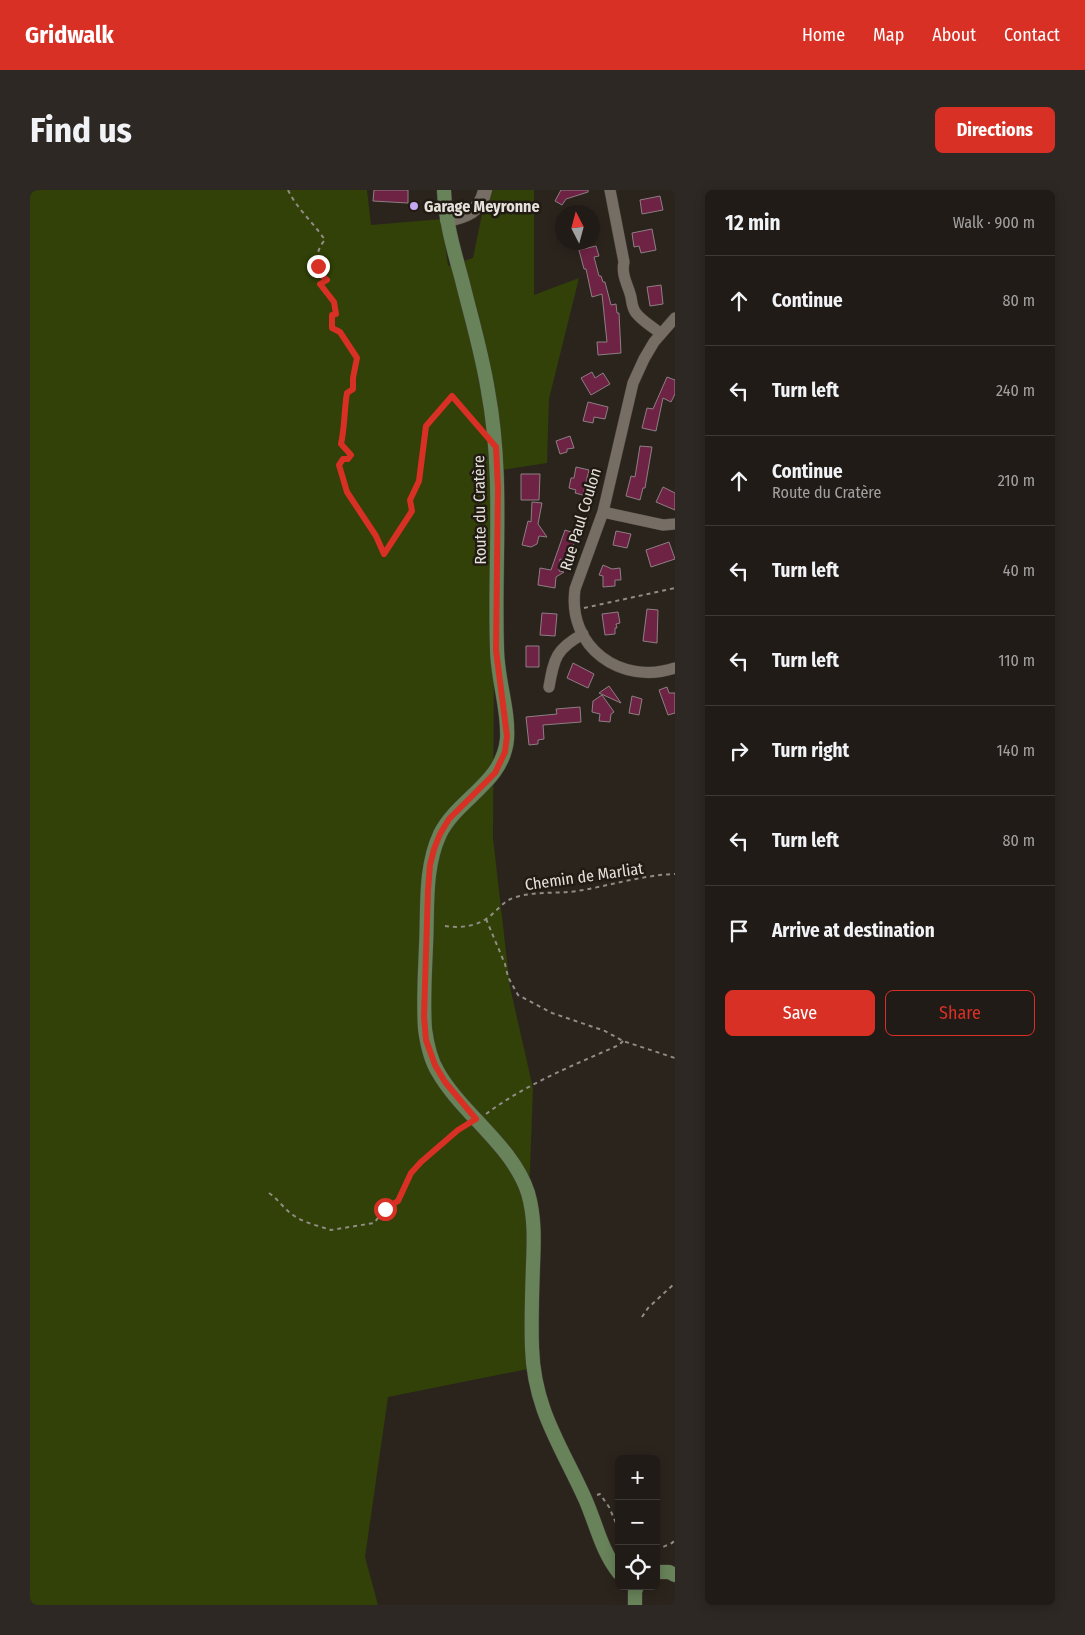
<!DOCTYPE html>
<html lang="en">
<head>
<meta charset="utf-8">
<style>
	body { margin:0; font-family:"Fira Sans Condensed",sans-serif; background:#2d2823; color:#f1f3f6 }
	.controls { position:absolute; right:15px; bottom:15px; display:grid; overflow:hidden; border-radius:8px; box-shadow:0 2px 12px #0003 }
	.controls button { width:45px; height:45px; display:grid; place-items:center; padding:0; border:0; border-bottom:1px solid #3d3935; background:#201b16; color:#f1f3f6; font:25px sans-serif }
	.compass { position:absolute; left:525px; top:15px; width:45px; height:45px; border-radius:50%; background:#201b16; box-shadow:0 2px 12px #0003; rotate:354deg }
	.stop { position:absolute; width:15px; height:15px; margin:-11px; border:4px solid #d93025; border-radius:50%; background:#fff }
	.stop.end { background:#d93025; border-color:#fff; box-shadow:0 1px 5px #0008 }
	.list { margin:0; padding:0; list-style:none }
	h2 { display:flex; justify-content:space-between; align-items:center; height:65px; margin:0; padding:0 20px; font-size:21px }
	h2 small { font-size:16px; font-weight:400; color:#a2a1a1 }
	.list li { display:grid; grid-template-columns:32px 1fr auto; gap:15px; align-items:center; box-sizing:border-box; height:90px; padding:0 20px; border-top:1px solid #3d3935 }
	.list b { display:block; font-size:19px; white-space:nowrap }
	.list p { margin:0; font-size:16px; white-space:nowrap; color:#a2a1a1 }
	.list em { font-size:16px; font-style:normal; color:#a2a1a1 }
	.actions { display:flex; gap:10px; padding:15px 20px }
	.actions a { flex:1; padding:11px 0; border:1px solid #d93025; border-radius:8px; text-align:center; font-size:18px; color:#d93025 }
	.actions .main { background:#d93025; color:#fff }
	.icon { flex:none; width:28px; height:28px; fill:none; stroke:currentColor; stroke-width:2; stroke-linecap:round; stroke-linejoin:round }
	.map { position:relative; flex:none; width:645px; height:1415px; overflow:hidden; border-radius:8px }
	header { display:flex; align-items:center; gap:30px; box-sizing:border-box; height:70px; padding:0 25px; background:#d93025; color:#fff }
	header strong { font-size:24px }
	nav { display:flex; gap:28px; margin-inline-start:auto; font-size:18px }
	.intro { display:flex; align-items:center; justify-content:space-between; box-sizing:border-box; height:120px; padding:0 30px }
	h1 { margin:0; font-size:35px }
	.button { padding:12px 22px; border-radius:8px; background:#d93025; color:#fff; font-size:18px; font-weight:700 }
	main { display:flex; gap:30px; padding:0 30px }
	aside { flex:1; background:#201b16; border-radius:8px; box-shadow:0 2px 12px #0003 }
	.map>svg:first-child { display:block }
	.green { fill:#314107 }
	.building { fill:#6f2344; stroke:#8c7f83 }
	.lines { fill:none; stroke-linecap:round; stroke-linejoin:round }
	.minor-casing { stroke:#46413a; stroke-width:12 }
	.tertiary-casing { stroke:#46413a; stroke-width:15 }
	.secondary-casing { stroke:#46413a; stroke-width:15 }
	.path { stroke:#918c85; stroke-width:2; stroke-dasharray:4 4; stroke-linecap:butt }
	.minor { stroke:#766e64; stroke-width:11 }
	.tertiary { stroke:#766e64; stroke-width:14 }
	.secondary { stroke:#68835a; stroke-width:14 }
	.route { stroke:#d93025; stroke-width:6 }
	.poi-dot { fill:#c5a7f1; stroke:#211b13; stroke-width:2 }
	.labels { text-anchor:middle; stroke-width:5; stroke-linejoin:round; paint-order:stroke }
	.poi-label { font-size:16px; font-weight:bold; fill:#e5e1db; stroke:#211b13; text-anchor:start }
	.street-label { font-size:16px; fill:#e5e1db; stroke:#211b13 }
</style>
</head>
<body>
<header>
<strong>Gridwalk</strong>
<nav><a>Home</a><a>Map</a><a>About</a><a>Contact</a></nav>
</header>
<div class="intro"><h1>Find us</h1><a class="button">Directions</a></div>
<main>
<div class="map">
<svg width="645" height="1415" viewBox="0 0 645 1415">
	<rect width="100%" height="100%" fill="#2b241d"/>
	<path class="green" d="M0 0H337L341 35 412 29 418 76 443 68 457 0H504V105L549 88 519 209 517 273 465 281 463 648 480 797 503 898 499 1006 503 1178 358 1207 335 1367 348 1415H0Z"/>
	<path class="building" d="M344 0H378V13L343 11Z
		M531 0H558V2L536 9 532 15 525 11Z
		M630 6 633 20 612 24 610 10Z
		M622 39 626 60 611 63 609 56 604 57 602 43Z
		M566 56 569 66 564 67 569 86H571L573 92H575L581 115 586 114 587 123H589L591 163 568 165 567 152H577L572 104 562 107 556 79H554L549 60Z
		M631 95 633 114 620 116 617 97Z
		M562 182 565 188 573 183 580 194 561 205 551 188Z
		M637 187 645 190V204L641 212 633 208 626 241 612 238 617 218 623 219Z
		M558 212 578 217 575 229 564 227 563 233 553 231Z
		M540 246 544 258 537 259V262L530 264 526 251Z
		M610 256 622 257 616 292 615 298H613L610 310 596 306 601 286 605 287Z
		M546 277 559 280 553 305 545 303 546 300 539 298 541 288H544Z
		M491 284H510L509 310H491Z
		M633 297 645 303V320L626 312Z
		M502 312 512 313 508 334 517 347 509 346 507 354 501 357 492 355 498 331 501 332Z
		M535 340 547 344 538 372 530 369 529 381 534 382 526 387 525 398 508 395 510 378 521 380Z
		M586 341 601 344 597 358 583 355Z
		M639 352 645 369 621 377 616 360Z
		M573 375 582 379 590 378 591 390H585V396L573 397V386L569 385Z
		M617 419 628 420 627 453 613 451Z
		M588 422 590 433 586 434 587 438H585V444L575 445 572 424Z
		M512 423 527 424 525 446 510 445Z
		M496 456H509V477H496Z
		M543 473 564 484 558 498 537 488Z
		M579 496 591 513 569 503Z
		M637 497 639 503H645V523L638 525 629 500Z
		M572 505 584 522 581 524 580 532 569 531 570 524 562 522 563 511Z
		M602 506 612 509 609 525 599 523Z
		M550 517 551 532 513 535 514 549 508 550V554L499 555 496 527 527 524 526 519Z"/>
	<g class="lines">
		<defs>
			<path id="minor" d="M580 0 594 72C591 85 598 95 601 107 602 113 602 118 606 123 612 131 623 137 631 144
				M645 128 624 152 614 169 603 193 573 322 545 399C537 457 591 496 645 478
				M573 322 633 335 645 334
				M519 497C524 468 526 459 553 444"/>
			<path id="tertiary" d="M417 30C436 26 451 21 455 0"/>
			<path id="secondary" d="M414 0C415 30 424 61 432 90 441 127 452 163 458 201 474 286 464 372 467 458 467 489 479 519 477 549 473 593 428 608 410 644 394 678 398 719 396 756 395 783 393 811 395 839 397 854 400 869 408 882 432 924 483 956 498 1003 505 1027 504 1051 503 1075 502 1103 501 1131 502 1158 504 1220 532 1257 556 1311 566 1334 572 1362 589 1383
				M626 1382H639L645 1385
				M605 1415V1402L607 1396"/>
		</defs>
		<use href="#minor" class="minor-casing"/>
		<use href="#tertiary" class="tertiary-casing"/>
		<use href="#secondary" class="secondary-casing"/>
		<path class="path" d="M258 0C267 19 283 32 295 50 289 56 285 68 288 76L283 78 297 90 290 94 304 112 306 124 302 125V138L310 142 327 168 323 188V199L317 203 314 220 315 237 311 254 321 265 317 269H313L309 275 317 303 346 346 354 364 382 321 380 310 389 291 396 236 422 206 451 240
			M554 418 645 398
			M456 729 475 774 478 787 488 805 522 823 575 841 593 851 645 868
			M415 736C428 738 444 737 456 729 467 722 472 711 486 707 506 701 526 704 547 701 579 696 612 685 645 684
			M456 924C496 894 544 875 589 855L593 851
			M239 1003C248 1009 254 1019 263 1025 274 1033 289 1036 301 1040L344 1033 355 1019 368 1011 381 983 391 972 408 957 437 935
			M612 1127 618 1118 645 1093
			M567 1305 570 1304 579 1317 589 1340
			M626 1360 642 1353 645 1350"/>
		<use href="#minor" class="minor"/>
		<use href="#tertiary" class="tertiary"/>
		<use href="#secondary" class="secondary"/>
	</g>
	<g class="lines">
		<path class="route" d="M288 76 283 78 297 90 290 94 304 112 306 124 302 125V138L310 142 327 168 323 188V199L317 203C314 220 315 236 311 254L321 265 318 269H313L309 275 317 302 346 346 354 364 382 321 380 310 389 291 396 236 422 206 466 257 468 298 466 460 477 546 475 562 465 583 419 629 410 644 404 659 400 675 398 700 394 827 396 850 405 875 415 892 446 929 428 940 391 972 381 983 368 1011 355 1019"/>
	</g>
	<circle class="poi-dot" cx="384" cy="16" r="5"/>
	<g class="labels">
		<g class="poi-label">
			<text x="394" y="22">Garage Meyronne</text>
		</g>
		<g class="street-label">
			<text transform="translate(449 320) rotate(-91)" y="6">Route du Cratère</text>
			<text transform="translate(550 329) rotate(-73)" y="6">Rue Paul Coulon</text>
			<text transform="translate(554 686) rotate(-8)" y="6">Chemin de Marliat</text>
		</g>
	</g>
</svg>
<div class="controls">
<button>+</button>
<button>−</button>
<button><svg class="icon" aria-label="locate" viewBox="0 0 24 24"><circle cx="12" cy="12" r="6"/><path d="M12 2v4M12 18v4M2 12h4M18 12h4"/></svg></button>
</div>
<svg class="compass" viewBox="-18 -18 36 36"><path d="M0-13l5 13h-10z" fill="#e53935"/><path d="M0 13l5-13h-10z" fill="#a2a1a1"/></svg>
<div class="stop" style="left:355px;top:1019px"></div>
<div class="stop end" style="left:288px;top:76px"></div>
</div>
<aside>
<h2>12 min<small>Walk · 900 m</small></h2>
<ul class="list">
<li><svg class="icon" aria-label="ahead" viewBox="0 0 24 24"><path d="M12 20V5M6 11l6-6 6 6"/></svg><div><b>Continue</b></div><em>80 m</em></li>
<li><svg class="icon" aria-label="left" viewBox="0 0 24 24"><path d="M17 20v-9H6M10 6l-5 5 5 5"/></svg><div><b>Turn left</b></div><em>240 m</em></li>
<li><svg class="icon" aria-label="ahead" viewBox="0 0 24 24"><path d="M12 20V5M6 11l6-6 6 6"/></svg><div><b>Continue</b><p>Route du Cratère</p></div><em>210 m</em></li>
<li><svg class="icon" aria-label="left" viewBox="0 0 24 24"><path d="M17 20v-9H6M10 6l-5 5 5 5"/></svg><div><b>Turn left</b></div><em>40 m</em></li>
<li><svg class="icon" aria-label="left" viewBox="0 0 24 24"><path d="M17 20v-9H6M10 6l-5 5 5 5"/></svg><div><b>Turn left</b></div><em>110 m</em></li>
<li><svg class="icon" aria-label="right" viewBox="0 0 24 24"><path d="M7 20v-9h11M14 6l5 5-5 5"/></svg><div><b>Turn right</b></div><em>140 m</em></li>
<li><svg class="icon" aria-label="left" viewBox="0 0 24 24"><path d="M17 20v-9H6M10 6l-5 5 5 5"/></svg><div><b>Turn left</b></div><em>80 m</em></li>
<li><svg class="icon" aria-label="arrive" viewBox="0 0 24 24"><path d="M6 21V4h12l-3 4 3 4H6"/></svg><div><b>Arrive at destination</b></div></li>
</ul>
<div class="actions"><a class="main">Save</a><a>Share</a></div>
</aside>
</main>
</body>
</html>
